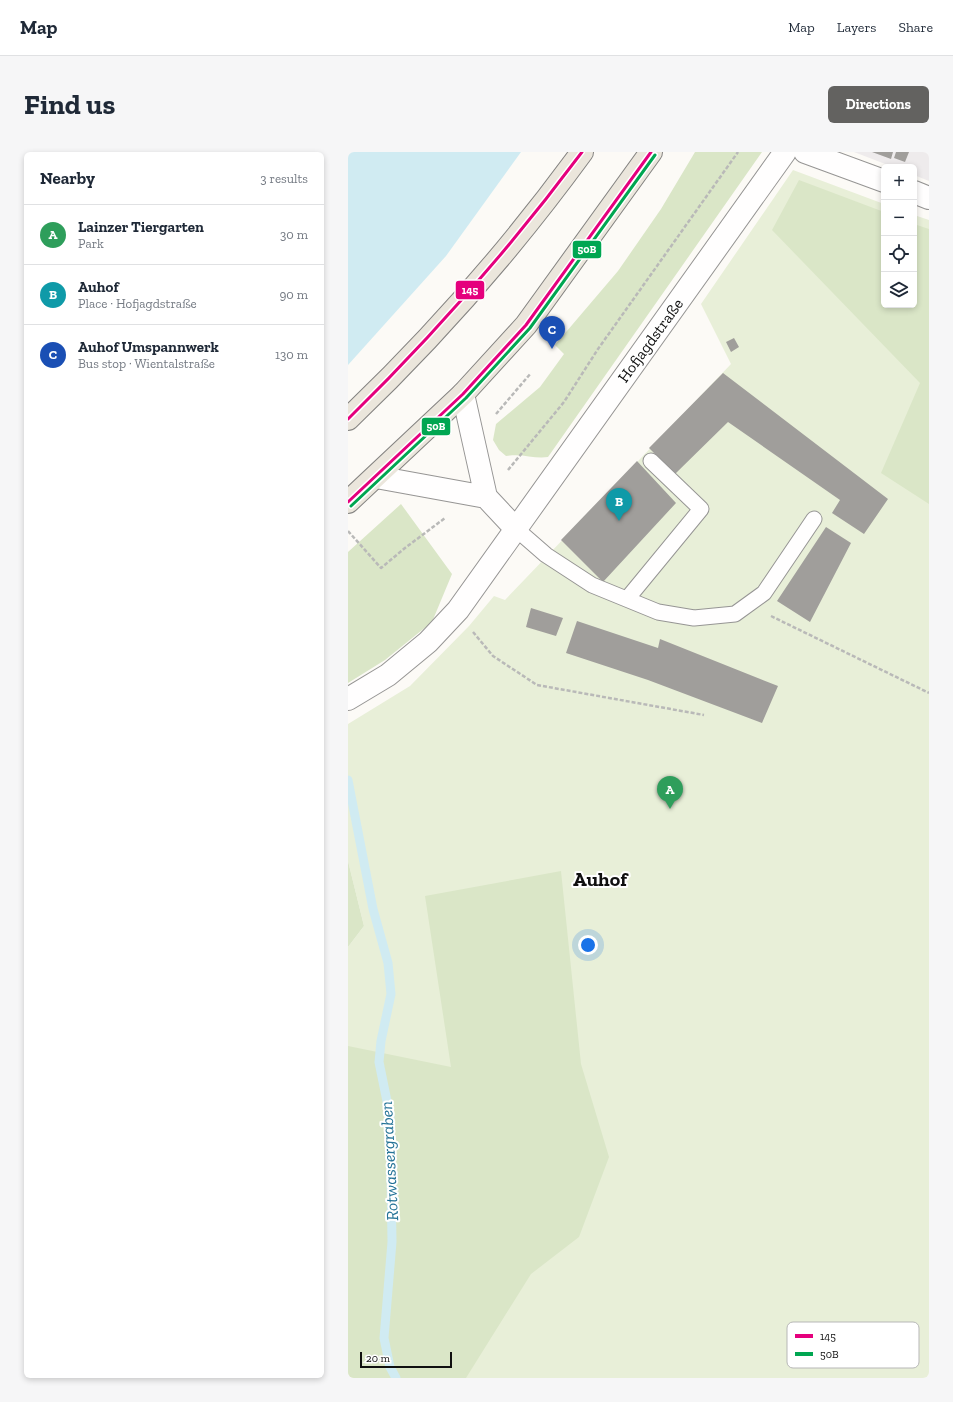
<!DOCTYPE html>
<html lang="en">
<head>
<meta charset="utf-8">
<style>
	body { margin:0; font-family:"Zilla Slab",serif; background:#f6f6f7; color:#1f2937 }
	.controls { position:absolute; right:12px; top:12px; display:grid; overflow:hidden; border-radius:6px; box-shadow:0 2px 6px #0003 }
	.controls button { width:36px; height:36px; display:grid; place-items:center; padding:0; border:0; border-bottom:1px solid #e0e1e3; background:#fff; color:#1f2937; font:20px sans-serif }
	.scale { position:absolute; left:12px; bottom:10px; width:92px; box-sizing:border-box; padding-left:4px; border:2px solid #101010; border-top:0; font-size:11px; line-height:14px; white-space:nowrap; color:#101010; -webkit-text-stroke:3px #fff; paint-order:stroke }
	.you { position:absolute; left:240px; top:793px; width:14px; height:14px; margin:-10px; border:3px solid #fff; border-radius:50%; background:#1a73e8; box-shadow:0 0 0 6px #1a73e833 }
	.badge { display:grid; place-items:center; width:26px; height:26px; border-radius:50%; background:#636260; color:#fff; font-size:13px; font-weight:700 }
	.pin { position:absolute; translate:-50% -33px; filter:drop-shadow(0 1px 2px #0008) }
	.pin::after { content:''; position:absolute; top:21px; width:14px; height:12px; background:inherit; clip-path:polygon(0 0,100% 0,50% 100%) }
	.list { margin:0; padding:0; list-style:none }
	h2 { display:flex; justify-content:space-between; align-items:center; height:52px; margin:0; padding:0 16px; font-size:17px }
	h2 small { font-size:13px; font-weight:400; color:#747a83 }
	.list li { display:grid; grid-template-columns:26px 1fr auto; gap:12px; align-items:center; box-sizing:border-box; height:60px; padding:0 16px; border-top:1px solid #e0e1e3 }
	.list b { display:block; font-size:15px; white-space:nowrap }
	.list p { margin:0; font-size:13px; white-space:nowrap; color:#747a83 }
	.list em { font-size:13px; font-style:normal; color:#747a83 }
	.icon { flex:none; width:22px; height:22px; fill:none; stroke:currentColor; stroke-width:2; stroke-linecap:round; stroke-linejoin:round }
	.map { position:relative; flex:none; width:581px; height:1226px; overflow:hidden; border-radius:6px }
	header { display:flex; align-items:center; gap:24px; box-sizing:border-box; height:56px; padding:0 20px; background:#fff; border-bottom:1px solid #e0e1e3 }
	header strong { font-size:19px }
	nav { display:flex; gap:22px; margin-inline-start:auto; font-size:14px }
	.intro { display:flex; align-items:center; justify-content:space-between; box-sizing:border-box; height:96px; padding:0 24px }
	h1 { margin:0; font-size:28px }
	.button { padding:10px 18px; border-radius:6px; background:#636260; color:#fff; font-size:14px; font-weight:700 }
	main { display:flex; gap:24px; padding:0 24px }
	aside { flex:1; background:#fff; border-radius:6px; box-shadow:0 2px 6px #0003 }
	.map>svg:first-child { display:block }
	.industrial { fill:#eeebec }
	.green { fill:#e8efd8 }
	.forest { fill:#dae6c7 }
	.water { fill:#d0ebf2 }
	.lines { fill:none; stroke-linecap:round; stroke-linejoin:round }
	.stream { stroke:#d0ebf2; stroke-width:9 }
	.building { fill:#a09e9b }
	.lane-casing { stroke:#969594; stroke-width:17 }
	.street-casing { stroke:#969594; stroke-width:24 }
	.primary-casing { stroke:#848381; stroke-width:24 }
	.path { stroke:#b9b9b8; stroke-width:2.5; stroke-dasharray:4 2; stroke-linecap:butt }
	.lane { stroke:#fffefe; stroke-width:15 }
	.street { stroke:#fffefe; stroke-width:22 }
	.primary { stroke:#ebe6dc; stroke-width:22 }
	.bus-1-casing { stroke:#fff; stroke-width:6 }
	.bus-2-casing { stroke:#fff; stroke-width:6 }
	.bus-1 { stroke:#e5007d; stroke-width:3 }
	.bus-2 { stroke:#00a651; stroke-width:3 }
	.labels { text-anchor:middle; stroke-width:4; stroke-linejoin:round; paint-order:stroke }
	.street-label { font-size:16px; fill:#101010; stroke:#fff }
	.water-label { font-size:17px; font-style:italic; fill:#247397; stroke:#fff }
	.district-label { font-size:20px; font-weight:bold; fill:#101010; stroke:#fff }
	.key { fill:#fff; stroke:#b7b7b7; stroke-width:1 }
	.key-label { font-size:11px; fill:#101010 }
	.line-badge { stroke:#fff; stroke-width:1.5 }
	.badge-label { font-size:11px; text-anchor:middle; font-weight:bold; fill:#fff }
</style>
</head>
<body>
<header>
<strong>Map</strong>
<nav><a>Map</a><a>Layers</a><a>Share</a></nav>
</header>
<div class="intro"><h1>Find us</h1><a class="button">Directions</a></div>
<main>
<aside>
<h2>Nearby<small>3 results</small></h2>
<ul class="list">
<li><span class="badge" style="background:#2e9e5b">A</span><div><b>Lainzer Tiergarten</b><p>Park</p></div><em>30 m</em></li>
<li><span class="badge" style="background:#0f9aa8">B</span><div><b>Auhof</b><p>Place · Hofjagdstraße</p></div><em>90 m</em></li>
<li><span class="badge" style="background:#1a4fb4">C</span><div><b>Auhof Umspannwerk</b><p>Bus stop · Wientalstraße</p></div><em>130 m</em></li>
</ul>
</aside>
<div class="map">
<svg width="581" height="1226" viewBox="0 0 581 1226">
	<rect width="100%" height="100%" fill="#fcfaf6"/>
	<path class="industrial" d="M506 0H581V29L566 23V15H545Z"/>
	<path class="green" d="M445 18 536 52V153H566V63L581 68V1226H0V795L16 774 0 709V572L62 534 121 474 146 444 157 448 383 212 353 152Z"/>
	<path class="forest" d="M347 0H414L200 305C185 307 175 301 158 304L151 298 145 288 148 272 192 235 216 202 207 193 270 119 313 57Z
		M451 28 536 60V153H566V72L581 77V352L533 321 572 231 424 78Z
		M53 352 104 422 84 470 37 508 0 531V400Z
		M0 709 16 774 0 795Z
		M213 719 233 912 261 1005 231 1085 183 1122 118 1226H0V894L103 915 77 744Z"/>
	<path class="water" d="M0 0H173L98 104 0 213Z"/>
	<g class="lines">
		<path class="stream" d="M0 628 25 757 40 811 43 842 33 889 31 910 42 964 44 1090 36 1186 42 1215 48 1226"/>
	</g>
	<path class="building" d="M524 0H545L543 7Z
		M548 0H561L557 10 546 6Z
		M386 186 391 195 383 200 378 190Z
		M375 221 540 347 516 382 484 361 492 348 380 270 327 322 301 296Z
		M289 309 328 351 255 430 213 388Z
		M478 375 503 391 462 470 429 449Z
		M183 456 215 466 208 484 178 475Z
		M229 469 310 496 312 487 430 534 414 571 300 528 218 501Z"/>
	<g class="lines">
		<defs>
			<path id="lane" d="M167 376 198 403 244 433 310 460 346 466 387 462 416 441 466 367
				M279 447 353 357 303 309"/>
			<path id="street" d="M457 0 536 29
				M566 40 581 46
				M115 242 138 345 167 376
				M28 325 138 345
				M0 547 40 523 80 490 110 458 437 0"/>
			<path id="primary" d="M0 267C86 185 164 96 234 0
				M0 350 115 242 178 173 303 0"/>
		</defs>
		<use href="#lane" class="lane-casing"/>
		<use href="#street" class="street-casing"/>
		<use href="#primary" class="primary-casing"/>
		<path class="path" d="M148 262 183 221
			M160 318 216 250 250 197 390 0
			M0 379 33 416 57 396 97 366
			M423 464 581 541
			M125 480 145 504 189 533 356 563"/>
		<use href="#lane" class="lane"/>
		<use href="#street" class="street"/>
		<use href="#primary" class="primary"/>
		<defs>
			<path id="bus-1" d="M0 267C85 184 163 95 234 0
				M0 350 115 242 178 173 303 0"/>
			<path id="bus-2" d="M3 354 118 246 182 176 307 3"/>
		</defs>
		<use href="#bus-1" class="bus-1-casing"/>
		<use href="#bus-2" class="bus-2-casing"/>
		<use href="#bus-1" class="bus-1"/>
		<use href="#bus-2" class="bus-2"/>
	</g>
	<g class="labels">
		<g class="street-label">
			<text transform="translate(302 188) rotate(-54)" y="6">Hofjagdstraße</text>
		</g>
		<g class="water-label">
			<text transform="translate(41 1009) rotate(-93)" y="6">Rotwassergraben</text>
		</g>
		<g class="district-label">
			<text x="252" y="734">Auhof</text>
		</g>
	</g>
	<rect x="439" y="1170" width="132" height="46" rx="6" class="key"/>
	<rect x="447" y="1182" width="18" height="4" fill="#e5007d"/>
	<rect x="447" y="1200" width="18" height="4" fill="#00a651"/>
	<g class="key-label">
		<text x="472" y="1188">145</text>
		<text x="472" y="1206">50B</text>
	</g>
	<g class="line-badge">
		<rect x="224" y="88" width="30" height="19" rx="4" fill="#00a651"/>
		<rect x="107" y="128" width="30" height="20" rx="4" fill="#e5007d"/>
		<rect x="73" y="265" width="30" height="19" rx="4" fill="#00a651"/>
	</g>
	<g class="badge-label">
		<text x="239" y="101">50B</text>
		<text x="122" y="142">145</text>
		<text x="88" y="278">50B</text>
	</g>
</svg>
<div class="controls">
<button>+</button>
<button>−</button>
<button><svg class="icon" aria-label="locate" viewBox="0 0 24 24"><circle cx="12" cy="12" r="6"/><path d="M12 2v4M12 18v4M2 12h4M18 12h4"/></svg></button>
<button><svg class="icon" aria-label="layers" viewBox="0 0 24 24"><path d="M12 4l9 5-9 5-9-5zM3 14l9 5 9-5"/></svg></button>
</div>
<div class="scale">20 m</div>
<div class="you"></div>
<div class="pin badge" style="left:322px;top:657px;background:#2e9e5b">A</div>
<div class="pin badge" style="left:271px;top:369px;background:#0f9aa8">B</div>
<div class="pin badge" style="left:204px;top:197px;background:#1a4fb4">C</div>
</div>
</main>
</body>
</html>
